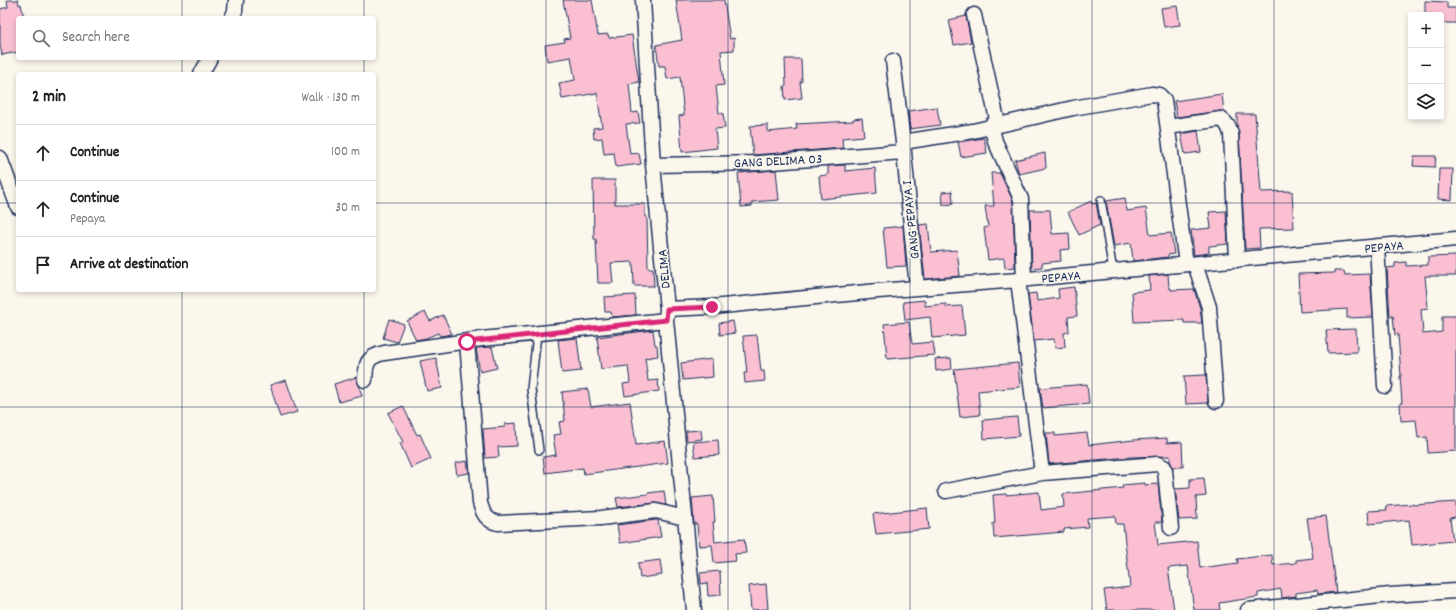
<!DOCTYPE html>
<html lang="en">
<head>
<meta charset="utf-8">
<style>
	body { margin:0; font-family:Dekko,sans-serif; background:#f6f6f6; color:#202124 }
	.controls { position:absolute; right:12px; top:12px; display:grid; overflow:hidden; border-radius:4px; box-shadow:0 2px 6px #0003 }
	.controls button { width:36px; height:36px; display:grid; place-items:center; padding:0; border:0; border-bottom:1px solid #e0e0e0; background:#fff; color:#202124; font:20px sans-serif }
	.stop { position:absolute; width:12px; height:12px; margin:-9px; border:3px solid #db2777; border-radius:50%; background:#fff }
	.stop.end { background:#db2777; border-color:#fff; box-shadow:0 1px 4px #0008 }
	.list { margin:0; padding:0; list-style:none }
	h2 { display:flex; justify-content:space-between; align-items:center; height:52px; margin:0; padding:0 16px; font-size:17px }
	h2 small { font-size:13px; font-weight:400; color:#757577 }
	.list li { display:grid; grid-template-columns:26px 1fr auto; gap:12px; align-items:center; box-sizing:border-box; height:56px; padding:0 16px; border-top:1px solid #e0e0e0 }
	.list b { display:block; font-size:15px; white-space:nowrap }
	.list p { margin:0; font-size:13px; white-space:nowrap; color:#757577 }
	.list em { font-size:13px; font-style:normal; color:#757577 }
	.icon { flex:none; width:22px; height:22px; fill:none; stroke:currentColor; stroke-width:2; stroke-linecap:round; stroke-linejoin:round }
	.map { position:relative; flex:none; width:1456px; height:610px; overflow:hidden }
	.search { position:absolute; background:#fff; box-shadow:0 2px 6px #0003; left:16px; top:16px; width:360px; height:44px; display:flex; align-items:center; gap:10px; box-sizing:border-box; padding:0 14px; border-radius:4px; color:#757577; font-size:15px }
	.panel { position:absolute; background:#fff; box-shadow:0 2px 6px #0003; left:16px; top:72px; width:360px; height:220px; border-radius:4px }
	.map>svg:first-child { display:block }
	.building { fill:#fac0d2; stroke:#1b2f5e }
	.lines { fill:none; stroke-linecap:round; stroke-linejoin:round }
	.service-casing { stroke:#1b2f5e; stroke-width:10 }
	.minor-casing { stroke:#1b2f5e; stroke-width:17 }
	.service { stroke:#fbf7ec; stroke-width:7 }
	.minor { stroke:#fbf7ec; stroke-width:14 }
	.route { stroke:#db2777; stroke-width:5 }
	.grid { fill:none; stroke:#1b2f5e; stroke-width:1; stroke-opacity:0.55 }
	.labels { text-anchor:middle; stroke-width:3; stroke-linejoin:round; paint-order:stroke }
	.street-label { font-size:14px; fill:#1b2f5e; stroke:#fbf7ec }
</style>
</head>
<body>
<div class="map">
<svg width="1456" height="610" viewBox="0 0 1456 610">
	<rect width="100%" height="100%" fill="#fbf7ec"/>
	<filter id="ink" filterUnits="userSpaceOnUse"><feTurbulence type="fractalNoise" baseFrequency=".025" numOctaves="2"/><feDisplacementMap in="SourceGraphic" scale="8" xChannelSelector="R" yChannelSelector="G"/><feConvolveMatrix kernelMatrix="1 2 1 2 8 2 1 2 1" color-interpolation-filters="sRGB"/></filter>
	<g filter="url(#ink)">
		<path class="building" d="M7 0H18L19 5 21 4 24 18H18V52L2 55 0 44V9L8 7Z
			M563 0H592L598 35 608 34 609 38 632 35 639 82 629 84 632 113 638 112 640 123 626 124 630 154 639 153 641 164 616 167 614 153 604 154 602 138 594 139 593 128 602 127 597 93 562 99 559 83 575 80 571 57 547 61 545 45 565 42 564 39 570 38Z
			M676 0H724L730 39 734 38V50L721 51 724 85 716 86 719 113H723L725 128 715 129 717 148 682 152 679 116 684 115 680 77 667 79 665 66H659L656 45 682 40Z
			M1425 1 1447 2V8H1456V23H1441V15H1425Z
			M1177 6 1180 25 1164 27 1161 8Z
			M966 16 971 42 954 45 949 20Z
			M785 59H801L802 82H800L802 98 785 100 784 86H786Z
			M1222 94 1224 112 1220 111 1177 117 1174 101Z
			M937 107 940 125 910 129 908 111Z
			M1237 114H1255L1261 192 1292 191 1294 228 1259 229 1260 248 1245 249 1239 134 1237 126Z
			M862 118 864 136 842 138 843 148 753 155 750 126 768 125V132L797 129 796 124 853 121V119Z
			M1198 131 1201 152 1185 154 1181 134Z
			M984 138 987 153 961 157 958 142Z
			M1045 153 1046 168 1019 174 1015 160Z
			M1414 156H1436L1435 167 1413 166Z
			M845 165V171L875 168 877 193 821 199 819 176 828 175V166Z
			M1439 169H1453L1452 200 1438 199Z
			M776 170 779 200 752 202V206L741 207 738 173Z
			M991 173H1000L1013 201 1015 267 1005 268 1004 258 988 260 984 228 988 227 985 206H994Z
			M593 180H615V204H645V217H647L648 268H653L654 286H634L633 262 611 263 613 283H598L596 239H594Z
			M952 191 953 204 943 205 942 192Z
			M1125 198 1127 211 1146 208 1150 235 1171 233 1174 254 1168 255V257L1133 261 1131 243 1114 246 1106 201Z
			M1091 201 1092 204 1096 203 1100 225 1079 235 1068 212Z
			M1030 210H1050L1052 234 1069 233 1070 249 1060 250 1061 261 1042 263V267L1032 268Z
			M1226 211 1228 244 1209 246V253L1194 255 1191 230 1211 228 1209 212Z
			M928 224 931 252 957 250 960 276 925 279 919 225Z
			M903 226 906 266 887 267 883 228Z
			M1456 256V276H1425L1428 308 1421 309 1423 334 1442 332V316H1456V451L1428 453 1427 437 1418 438 1416 420 1401 421 1400 403H1402L1400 376H1401L1398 334 1395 335 1393 316 1390 317 1387 268 1395 267V263L1406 262V266L1428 265V257Z
			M1334 271H1344L1345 275 1370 274 1373 317 1347 318V309L1300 312 1298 274 1334 273Z
			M1168 274 1169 288H1171V290L1194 289 1200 308 1202 323H1184V320L1134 322 1132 292 1150 290 1149 276Z
			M1074 287 1077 316 1068 317 1069 332 1064 333 1065 347 1055 348 1054 339 1034 341 1028 294 1036 293 1037 301 1059 298 1058 289Z
			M635 295 636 315 612 317 611 312H605L604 297Z
			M925 300V306L946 304V307L962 306 965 335 932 338 930 317 905 320 903 302Z
			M425 312 430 321 443 315 452 334 440 336 438 333 426 338 416 340 407 321Z
			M389 319 404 324 397 342 383 338Z
			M733 321 735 333 720 335 719 323Z
			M909 322 912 344 933 342 935 355 887 359 884 324Z
			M1356 329 1357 352 1328 353 1326 330Z
			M653 330 655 345H657L658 356 645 358 648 381 658 380 659 391 625 396 623 384 630 383 628 366 601 369 597 337Z
			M757 335 761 371H764L765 381 745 383 744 373H747L743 336Z
			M577 338 581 371 562 373 558 340Z
			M492 347 497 368 480 372 476 348Z
			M436 358 442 388 427 391 420 361Z
			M951 358 952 369 936 371 935 359Z
			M712 359 713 377 683 380 681 363Z
			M1018 363 1020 387 978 391 980 415 960 417 954 369Z
			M1206 375 1208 403 1186 404 1184 376Z
			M357 377 362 396 339 402 334 384Z
			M286 380 297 412 280 417 270 385Z
			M1087 384 1089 404 1043 408 1040 388Z
			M588 389 591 407 630 402 636 445 665 441 668 463 584 474 583 468 545 473 543 457 556 455 553 435 561 434 559 422 565 421 562 392Z
			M403 406 417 435 420 434 431 459 411 468 400 443 403 442 388 413Z
			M1017 417 1019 436 984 439 983 420Z
			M516 423 517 446 498 447 499 457 485 458 483 429 505 427V424Z
			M701 430 702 439 687 441 686 431Z
			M1046 433H1055V436L1087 433 1089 445 1134 440 1167 438V443L1182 442 1183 467H1173L1170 461V456L1130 457 1049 464Z
			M718 440 719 455 695 457 693 442Z
			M467 461 469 473 457 475 455 463Z
			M1204 478 1206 496 1196 497 1197 519 1179 520 1175 489 1190 488V479Z
			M1145 483V485L1158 484 1162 522H1155L1158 545 1197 541 1200 568 1238 563 1237 559 1272 555 1273 565 1296 563V560L1313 558 1307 518 1326 516 1336 592 1318 594 1317 590 1296 593V596L1282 598 1281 589 1258 593V597L1219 603 1220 610H1194L1188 566 1168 568 1174 610H1107L1104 590 1130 587 1123 524H1116L1115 516 1087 518 1088 527 1064 529V532L994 538 993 523H995L993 495 1006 494V495L1039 492 1041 510 1064 507 1063 494 1123 488 1122 485Z
			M664 491 666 505 655 503 618 507 616 498 648 494V493Z
			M713 496 715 522H713L715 542 744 539 746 553 735 554 736 561 714 563 712 545 699 546 697 524H694L692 498Z
			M1456 502V517L1450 518 1453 541 1412 545 1409 520 1369 524 1368 511 1387 510 1386 506 1413 504V505Z
			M927 508 929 529 876 534 873 514Z
			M656 520H658L661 537 620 543 617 525Z
			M660 560 662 575 640 578 638 563Z
			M720 571 721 595 708 596 707 583 701 584 700 573Z
			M766 584 768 609 751 610 749 586Z"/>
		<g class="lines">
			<defs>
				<path id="service" d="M1101 200 1113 271
					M537 334 531 389 539 450"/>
				<path id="minor" d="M643 0 653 165 667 309 666 320 694 610
					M974 15 998 124
					M232 18 235 11 236 0
					M893 61 903 142 917 288
					M201 74 210 58
					M991 125 995 141 1021 199 1024 280
					M1168 127 1221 119C1227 123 1229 127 1231 134L1237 260
					M903 142 973 131 1073 108 1152 94 1159 95 1164 100 1186 264
					M0 158 18 207
					M653 165 759 163 903 152
					M1377 246 1385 386
					M1195 264 1209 307 1216 401
					M1018 280 1042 473
					M667 309 712 307 878 291 1018 280 1456 239
					M467 342 480 503C483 514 487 521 498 523L601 518 656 511 685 518
					M365 380C366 364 366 357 384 353L482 339 666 320
					M946 491 1042 473 1158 464 1164 467 1165 471 1171 528
					M1248 610 1390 595 1456 591"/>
			</defs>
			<use href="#service" class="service-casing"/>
			<use href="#minor" class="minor-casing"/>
			<use href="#service" class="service"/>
			<use href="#minor" class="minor"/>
		</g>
	</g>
	<g class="lines" filter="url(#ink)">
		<path class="route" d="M467 342 666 320 667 309 712 307"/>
	</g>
	<path class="grid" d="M182 0V18M364 0V18M546 0V610M728 0V610M910 0V610M1092 0V610M1274 0V610M182 58V74M364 58V74M0 203H18M374 203H1456M182 290V610M364 290V610M0 407H1456"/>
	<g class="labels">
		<g class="street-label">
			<text transform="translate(778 160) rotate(-3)" y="5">GANG DELIMA 03</text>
			<text transform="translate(910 220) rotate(-96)" y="5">GANG PEPAYA I</text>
			<text transform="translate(1384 246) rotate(-5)" y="5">PEPAYA</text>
			<text transform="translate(663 269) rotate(-95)" y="5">DELIMA</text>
			<text transform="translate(1061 276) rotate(-5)" y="5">PEPAYA</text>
		</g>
	</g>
</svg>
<div class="controls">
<button>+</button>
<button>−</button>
<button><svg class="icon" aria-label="layers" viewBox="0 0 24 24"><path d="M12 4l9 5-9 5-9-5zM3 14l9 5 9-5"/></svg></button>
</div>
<div class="stop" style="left:467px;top:342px"></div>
<div class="stop end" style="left:712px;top:307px"></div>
<div class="search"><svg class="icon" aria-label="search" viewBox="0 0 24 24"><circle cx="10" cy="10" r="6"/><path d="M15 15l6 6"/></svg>Search here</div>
<section class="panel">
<h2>2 min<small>Walk · 130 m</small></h2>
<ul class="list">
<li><svg class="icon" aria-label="ahead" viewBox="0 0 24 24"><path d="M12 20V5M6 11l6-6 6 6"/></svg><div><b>Continue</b></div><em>100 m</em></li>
<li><svg class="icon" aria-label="ahead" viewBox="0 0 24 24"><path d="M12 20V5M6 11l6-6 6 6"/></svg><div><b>Continue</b><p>Pepaya</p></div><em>30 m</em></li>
<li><svg class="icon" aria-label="arrive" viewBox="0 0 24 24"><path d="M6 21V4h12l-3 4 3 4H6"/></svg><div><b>Arrive at destination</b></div></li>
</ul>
</section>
</div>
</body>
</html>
